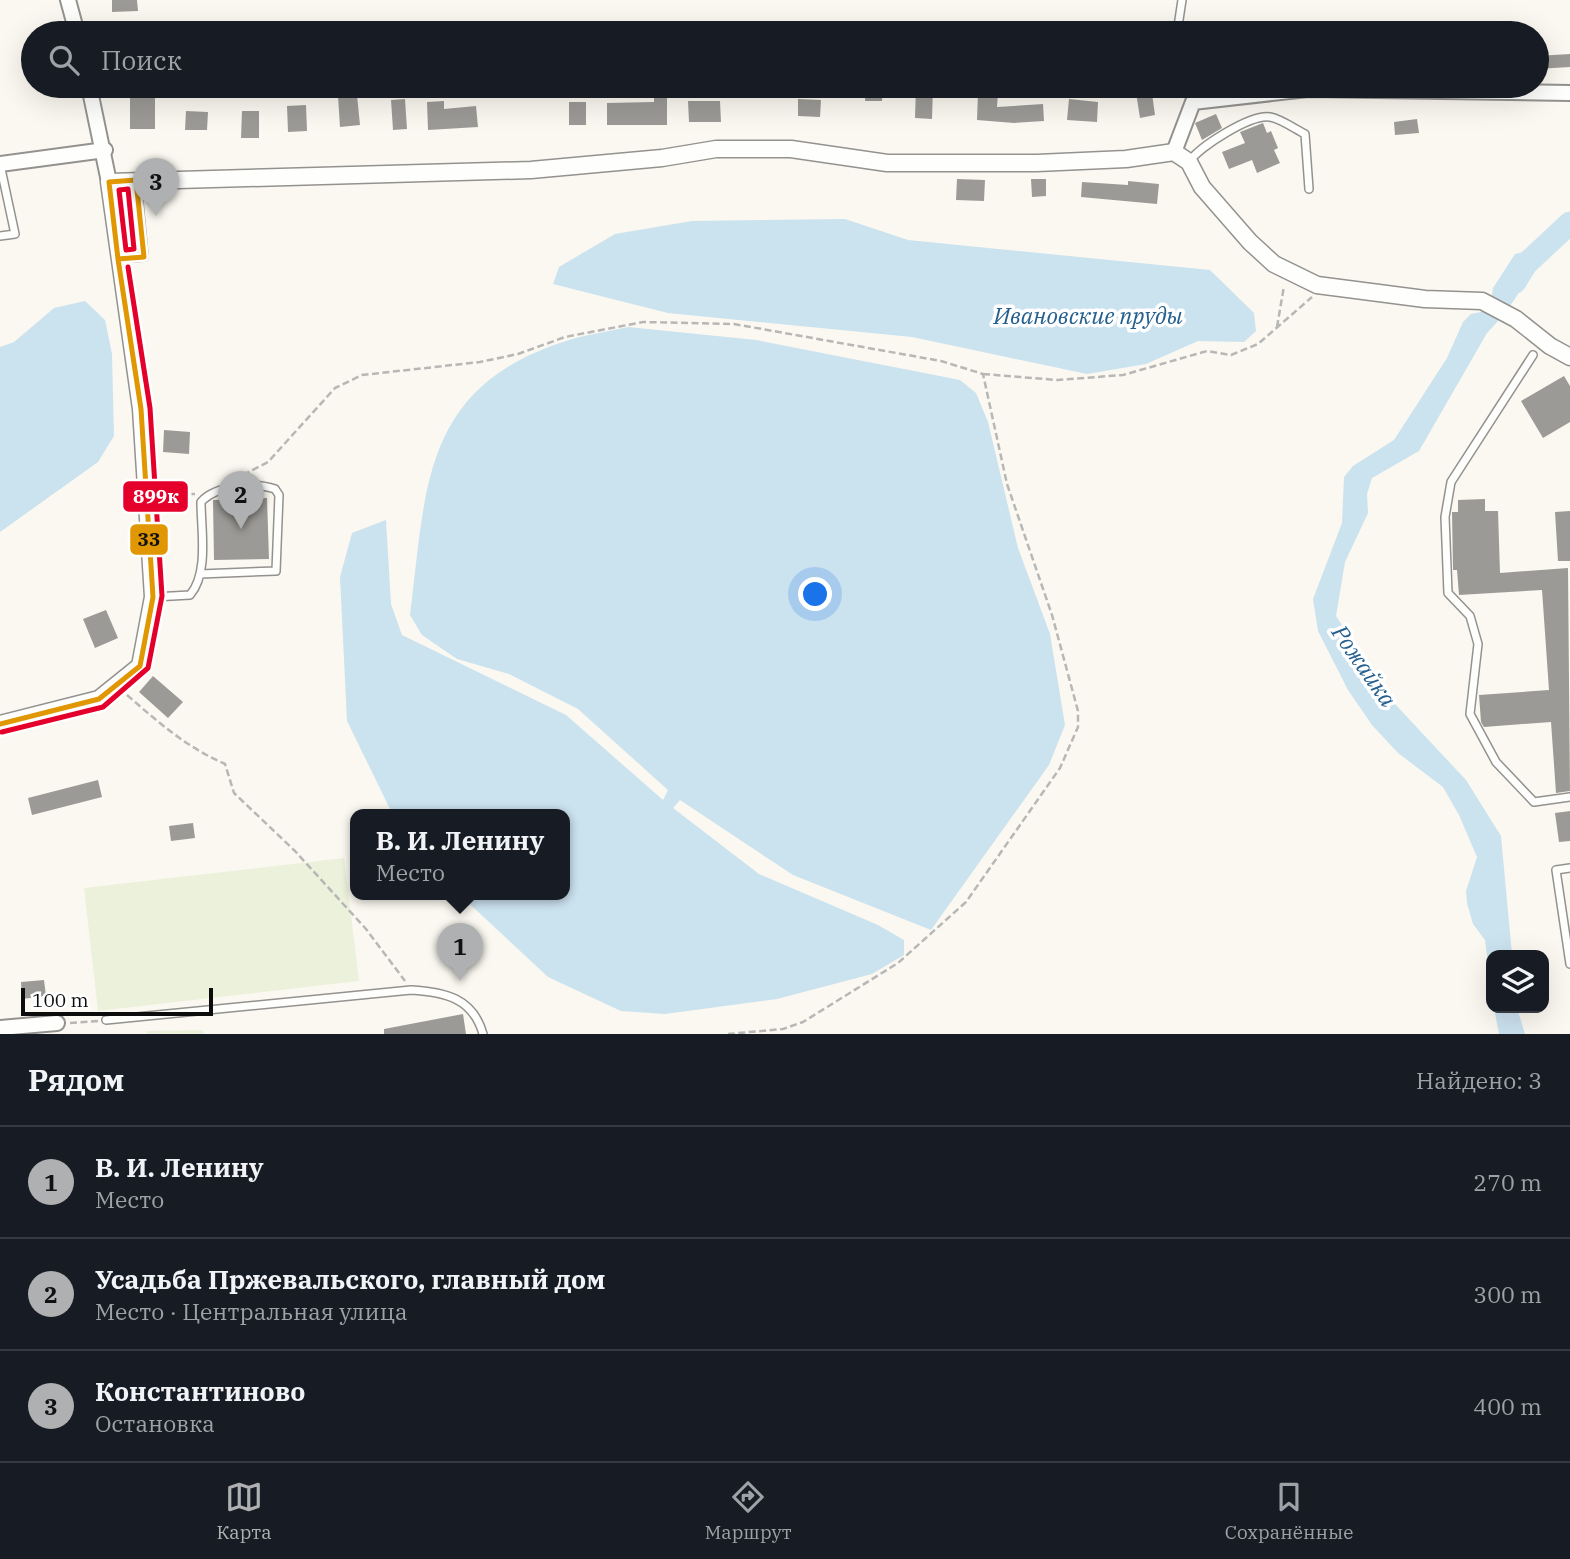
<!DOCTYPE html>
<html lang="ru">
<head>
<meta charset="utf-8">
<style>
	body { margin:0; font-family:"IBM Plex Serif",serif; background:#20242c; color:#f1f3f6 }
	.controls { position:absolute; right:21px; bottom:21px; display:grid; overflow:hidden; border-radius:14px; box-shadow:0 7px 28px #0002 }
	.controls button { width:63px; height:63px; display:grid; place-items:center; padding:0; border:0; border-bottom:2px solid #363941; background:#171b24; color:#f1f3f6; font:35px sans-serif }
	.scale { position:absolute; left:21px; bottom:18px; width:192px; box-sizing:border-box; padding-left:7px; border:4px solid #0c0c0c; border-top:0; font-size:19px; line-height:24px; white-space:nowrap; color:#0c0c0c; -webkit-text-stroke:5px #fff; paint-order:stroke }
	.you { position:absolute; left:816px; top:595px; width:24px; height:24px; margin:-18px; border:5px solid #fff; border-radius:50%; background:#1a73e8; box-shadow:0 0 0 10px #1a73e833 }
	.badge { display:grid; place-items:center; width:46px; height:46px; border-radius:50%; background:#afb0b1; color:#111; font-size:23px; font-weight:700 }
	.pin { position:absolute; translate:-50% -58px; filter:drop-shadow(0 2px 4px #0008) }
	.pin::after { content:''; position:absolute; top:37px; width:24px; height:21px; background:inherit; clip-path:polygon(0 0,100% 0,50% 100%) }
	.popup { position:absolute; left:350px; top:809px; width:220px; height:91px; box-sizing:border-box; display:grid; place-content:center; border-radius:14px; background:#171b24; filter:drop-shadow(0 2px 5px #0005); font-size:23px; white-space:nowrap; color:#9ea1a6 }
	.popup b { font-size:26px; color:#f1f3f6 }
	.popup::after { content:''; position:absolute; left:50%; top:100%; margin-left:-14px; border:14px solid transparent; border-top-color:#171b24 }
	.list { margin:0; padding:0; list-style:none }
	h2 { display:flex; justify-content:space-between; align-items:center; height:91px; margin:0; padding:0 28px; font-size:30px }
	h2 small { font-size:23px; font-weight:400; color:#9ea1a6 }
	.list li { display:grid; grid-template-columns:46px 1fr auto; gap:21px; align-items:center; box-sizing:border-box; height:112px; padding:0 28px; border-top:2px solid #363941 }
	.list b { display:block; font-size:26px; white-space:nowrap }
	.list p { margin:0; font-size:23px; white-space:nowrap; color:#9ea1a6 }
	.list em { font-size:23px; font-style:normal; color:#9ea1a6 }
	.icon { flex:none; width:38px; height:38px; fill:none; stroke:currentColor; stroke-width:2; stroke-linecap:round; stroke-linejoin:round }
	.map { position:relative; flex:none; width:1570px; height:1034px; overflow:hidden }
	.search { position:absolute; background:#171b24; box-shadow:0 7px 28px #0002; left:21px; right:21px; top:21px; height:77px; display:flex; align-items:center; gap:18px; box-sizing:border-box; padding:0 24px; border-radius:38px; color:#9ea1a6; font-size:26px }
	.sheet { height:427px; background:#171b24 }
	nav { display:flex; justify-content:space-around; align-items:center; box-sizing:border-box; height:98px; border-top:2px solid #363941; background:#171b24; font-size:19px; color:#9ea1a6 }
	nav a { display:grid; justify-items:center; gap:4px }
	nav .on { color:#afb0b1 }
	.map>svg:first-child { display:block }
	.pitch { fill:#ecf1dc }
	.water { fill:#cbe2ef }
	.lines { fill:none; stroke-linecap:round; stroke-linejoin:round }
	.river { stroke:#cbe2ef; stroke-width:23 }
	.building { fill:#9c9a96 }
	.service-casing { stroke:#93928f; stroke-width:10 }
	.minor-casing { stroke:#93928f; stroke-width:18 }
	.tertiary-casing { stroke:#93928f; stroke-width:19 }
	.path { stroke:#b7b7b5; stroke-width:2.5; stroke-dasharray:7 3.5; stroke-linecap:butt }
	.service { stroke:#fefefd; stroke-width:7 }
	.minor { stroke:#fefefd; stroke-width:14 }
	.tertiary { stroke:#fefefd; stroke-width:16 }
	.bus-1-casing { stroke:#fff; stroke-width:10 }
	.bus-2-casing { stroke:#fff; stroke-width:10 }
	.bus-1 { stroke:#e09701; stroke-width:5 }
	.bus-2 { stroke:#e4002b; stroke-width:5 }
	.labels { text-anchor:middle; stroke-width:7; stroke-linejoin:round; paint-order:stroke }
	.water-label { font-size:23px; font-style:italic; fill:#245f8e; stroke:#fff }
	.line-badge { stroke:#fff; stroke-width:2.5 }
	.badge-label { font-size:19px; text-anchor:middle; font-weight:bold; fill:#fff }
	.pale-badge-label { font-size:19px; text-anchor:middle; font-weight:bold; fill:#111 }
</style>
</head>
<body>
<div class="map">
<svg width="1570" height="1034" viewBox="0 0 1570 1034">
	<rect width="100%" height="100%" fill="#faf8f0"/>
	<path class="pitch" d="M344 858 359 981 98 1011 84 888Z
		M203 1030 204 1034H147V1031Z"/>
	<path class="water" d="M845 219 908 240 1210 270 1254 313 1256 331 1244 342 1198 341 1146 364 1087 374 912 337 668 313 553 284 559 267 615 234 692 221Z
		M1524 252 1536 260C1527 284 1505 315 1487 333L1419 451 1372 478 1367 494 1368 513 1345 562 1336 616 1394 703 1466 780 1501 836 1512 955H1491V987L1485 940 1473 924 1467 903 1466 891 1477 857 1459 815 1443 787 1398 753 1372 725 1348 690 1318 631 1313 599 1342 523 1344 477 1353 466 1394 440 1447 358 1463 322 1471 314 1481 312 1491 301 1493 288 1515 254Z
		M85 301 105 320 112 354 114 436 98 462 0 532V347L14 342 54 308Z
		M628 327 756 340 960 380 976 393 988 422 1018 548 1050 634 1065 725 1049 765 931 930 793 875 680 800 673 808 759 874 878 925 904 940V955L872 974 777 999 665 1014 621 1011 548 977 460 895H565V815H393L347 721 340 577 352 533 386 520 391 604 402 635 566 715 663 800 668 790 578 709 509 674 457 659 422 635 410 615C426 491 421 390 560 343 582 335 606 332 628 327Z
		M1494 1008H1517L1525 1034H1499Z"/>
	<g class="lines">
		<path class="river" d="M1515 282 1526 264 1570 223"/>
	</g>
	<path class="building" d="M112 0H137L138 11 112 12Z
		M1570 54V67L1537 69V56Z
		M866 86H883L882 101H865Z
		M916 86H933L932 119 915 118Z
		M1135 86H1151L1155 115 1140 118Z
		M978 93 998 94 997 107 1043 104 1044 121 1014 123 977 120Z
		M130 94H155V129H130Z
		M654 94H667V125H607V103L654 102Z
		M357 95 360 125 340 127 338 96Z
		M405 99 407 129 393 130 391 100Z
		M798 99 821 100 820 117 798 116Z
		M1069 99 1098 102 1097 122 1067 120Z
		M444 101V109L476 106 478 127 428 130 427 102Z
		M688 101H720L721 122H689Z
		M569 102H586V125H569Z
		M306 105 307 131 288 132 287 106Z
		M186 111 208 112 207 130H185Z
		M242 111H259V138H241Z
		M1216 114 1222 128 1202 140 1195 123Z
		M1417 119 1419 133 1395 135 1394 122Z
		M1263 123 1267 133 1271 131 1278 148 1274 150 1280 163 1257 173 1252 160 1229 169 1222 152 1245 143 1240 132Z
		M957 179 985 180 984 201 956 200Z
		M1031 179H1046V196L1032 197Z
		M1128 181 1159 184 1157 204 1081 197 1082 182 1128 185Z
		M1564 376 1570 386V422L1543 438 1521 401Z
		M164 430 190 432 189 454 163 452Z
		M267 498 269 559 214 560 213 500Z
		M1485 499V511H1498L1500 573 1568 568 1570 791 1556 793 1551 722 1484 727 1481 722 1479 695 1549 690 1542 590 1459 595 1457 570H1453L1452 512H1458V500Z
		M1570 511V561H1558L1555 512Z
		M106 610 118 638 95 648 83 619Z
		M153 676 183 702 168 718 139 692Z
		M98 780 102 797 32 815 28 798Z
		M1570 811V841L1559 842 1555 813Z
		M193 823 195 838 171 841 169 826Z
		M44 980 46 996 22 999 21 982Z
		M463 1014 466 1034H384V1029Z"/>
	<g class="lines">
		<defs>
			<path id="service" d="M1177 33 1182 0
				M1188 86 1193 102
				M1189 162C1200 146 1251 114 1270 117 1281 119 1295 129 1305 134L1309 189
				M0 236 15 234 0 164
				M119 259 144 257 137 182
				M1533 355 1451 482 1445 517 1448 593 1470 616 1478 644 1470 714 1496 762 1534 802 1570 797
				M154 597 190 595C209 573 201 530 201 502 216 485 255 482 275 489L279 495 276 571 200 574
				M1570 868 1556 870 1570 964
				M106 1020 411 990C445 992 473 998 483 1034"/>
			<path id="minor" d="M68 0 77 33
				M89 86 109 182
				M1174 152 1193 102 1308 89 1570 93
				M0 164 105 150
				M0 1028 57 1023"/>
			<path id="tertiary" d="M0 724 99 699 140 666 153 597 141 409 109 182 531 170 662 158 716 149H791L887 163H1037L1126 159 1174 152 1189 162 1202 187 1250 242 1274 264 1317 285 1425 299 1482 301 1516 319 1550 346 1570 357"/>
		</defs>
		<use href="#service" class="service-casing"/>
		<use href="#minor" class="minor-casing"/>
		<use href="#tertiary" class="tertiary-casing"/>
		<path class="path" d="M1277 327 1284 286
			M983 374 1057 380 1123 375 1207 351 1231 355 1258 344 1312 297
			M243 475 268 462 335 388 362 375 480 362 518 354 565 337 643 322 734 324 941 361 983 374 1007 484 1052 615 1078 711V727L1060 768 966 902 898 963 803 1022 783 1029 728 1034
			M160 495 195 494
			M127 695C158 722 186 747 225 764L234 793 295 851 366 929 405 981
			M70 1023 99 1021"/>
		<use href="#service" class="service"/>
		<use href="#minor" class="minor"/>
		<use href="#tertiary" class="tertiary"/>
		<defs>
			<path id="bus-1" d="M136 180 144 257 118 259 109 182Z
				M0 724 99 699 140 666 153 597 141 409 118 259"/>
			<path id="bus-2" d="M128 189 134 249 126 250 119 190Z
				M2 732 103 707 148 668 162 596 150 408 128 267"/>
		</defs>
		<use href="#bus-1" class="bus-1-casing"/>
		<use href="#bus-2" class="bus-2-casing"/>
		<use href="#bus-1" class="bus-1"/>
		<use href="#bus-2" class="bus-2"/>
	</g>
	<g class="labels">
		<g class="water-label">
			<text x="1088" y="324">Ивановские пруды</text>
			<text transform="translate(1364 666) rotate(55)" y="8">Рожайка</text>
		</g>
	</g>
	<g class="line-badge">
		<rect x="122" y="480" width="67" height="33" rx="7" fill="#e4002b"/>
		<rect x="129" y="523" width="40" height="33" rx="7" fill="#e09701"/>
	</g>
	<g class="badge-label">
		<text x="156" y="503">899к</text>
	</g>
	<g class="pale-badge-label">
		<text x="149" y="546">33</text>
	</g>
</svg>
<div class="controls">
<button><svg class="icon" aria-label="layers" viewBox="0 0 24 24"><path d="M12 4l9 5-9 5-9-5zM3 14l9 5 9-5"/></svg></button>
</div>
<div class="scale">100 m</div>
<div class="you"></div>
<div class="pin badge" style="left:460px;top:981px">1</div>
<div class="popup"><b>В. И. Ленину</b>Место</div>
<div class="pin badge" style="left:241px;top:529px">2</div>
<div class="pin badge" style="left:156px;top:216px">3</div>
<div class="search"><svg class="icon" aria-label="search" viewBox="0 0 24 24"><circle cx="10" cy="10" r="6"/><path d="M15 15l6 6"/></svg>Поиск</div>
</div>
<section class="sheet">
<h2>Рядом<small>Найдено: 3</small></h2>
<ul class="list">
<li><span class="badge">1</span><div><b>В. И. Ленину</b><p>Место</p></div><em>270 m</em></li>
<li><span class="badge">2</span><div><b>Усадьба Пржевальского, главный дом</b><p>Место · Центральная улица</p></div><em>300 m</em></li>
<li><span class="badge">3</span><div><b>Константиново</b><p>Остановка</p></div><em>400 m</em></li>
</ul>
</section>
<nav>
<a class="on"><svg class="icon" aria-label="map" viewBox="0 0 24 24"><path d="M3 6l6-2 6 2 6-2v14l-6 2-6-2-6 2zM9 4v14M15 6v14"/></svg>Карта</a>
<a><svg class="icon" aria-label="directions" viewBox="0 0 24 24"><path d="M12 3l9 9-9 9-9-9zM9 14v-3h6M13 9l2 2-2 2"/></svg>Маршрут</a>
<a><svg class="icon" aria-label="saved" viewBox="0 0 24 24"><path d="M7 4h10v16l-5-4-5 4z"/></svg>Сохранённые</a>
</nav>
</body>
</html>
